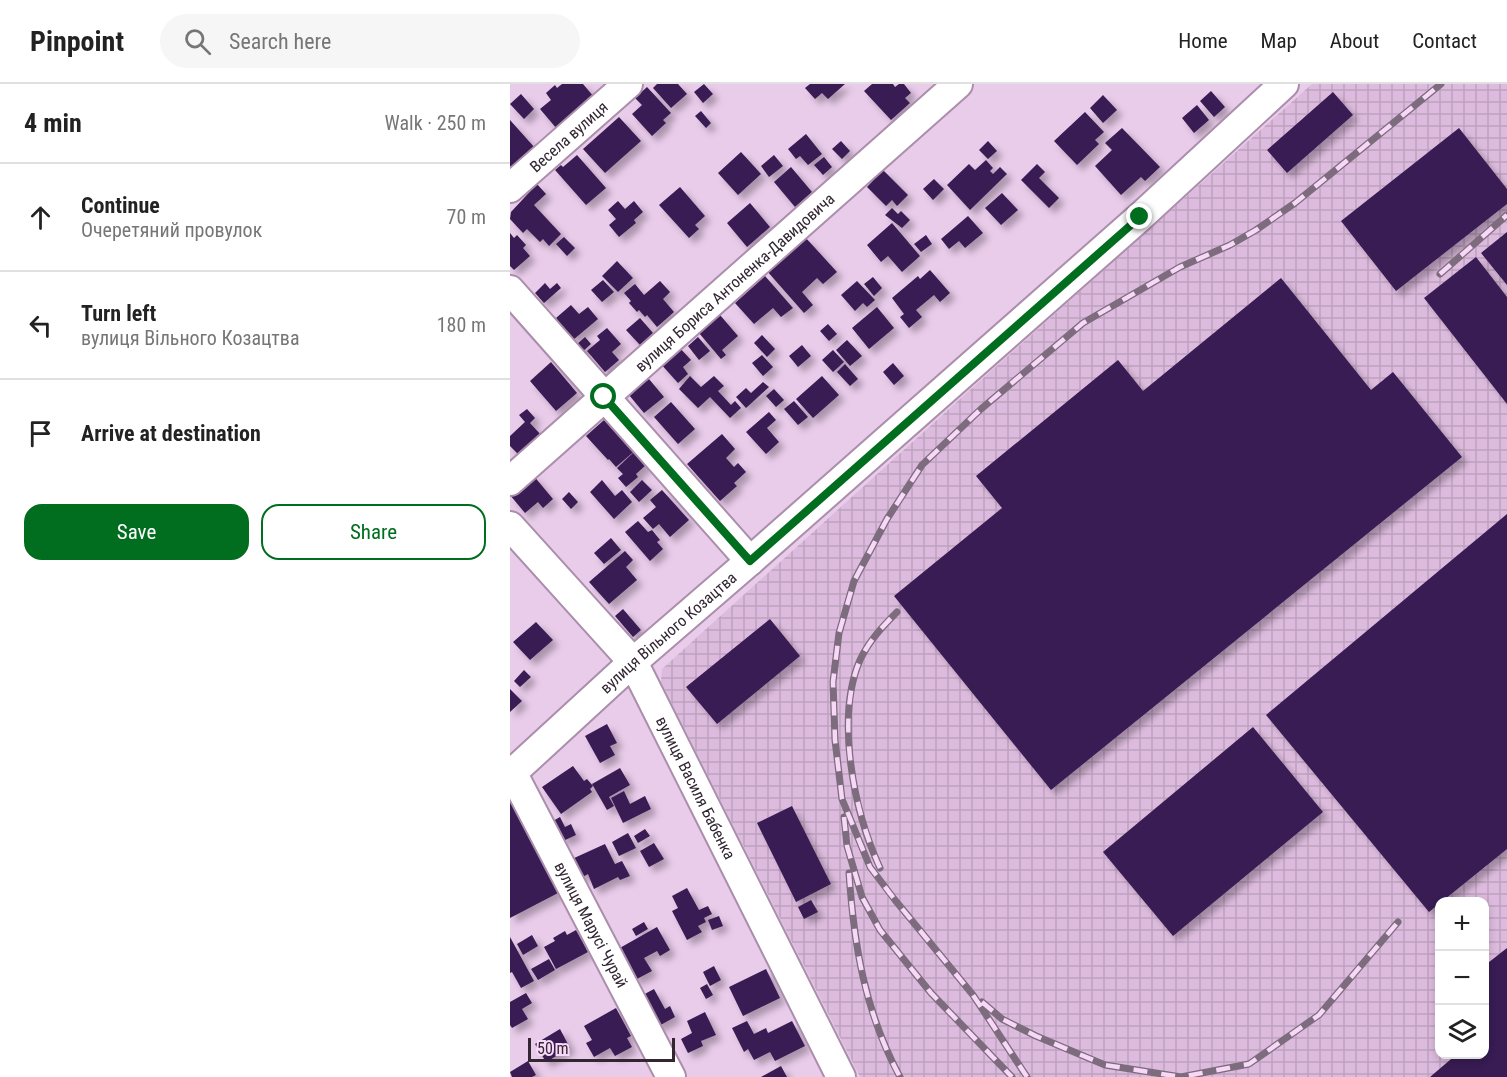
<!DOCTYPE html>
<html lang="en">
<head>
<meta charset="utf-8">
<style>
	body { margin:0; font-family:"Roboto Condensed",sans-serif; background:#f6f6f6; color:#222 }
	.controls { position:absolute; right:18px; bottom:18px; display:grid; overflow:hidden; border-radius:12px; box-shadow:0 3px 9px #0003 }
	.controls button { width:54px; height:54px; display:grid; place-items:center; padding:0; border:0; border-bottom:2px solid #e0e0e0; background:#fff; color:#222; font:30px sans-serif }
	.scale { position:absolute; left:18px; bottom:15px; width:147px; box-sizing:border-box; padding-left:6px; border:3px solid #312631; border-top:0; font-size:16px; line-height:21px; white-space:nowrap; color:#312631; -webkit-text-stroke:4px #f7d8f7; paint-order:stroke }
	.stop { position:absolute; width:18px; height:18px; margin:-14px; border:4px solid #006e1e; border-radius:50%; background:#fff }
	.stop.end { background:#006e1e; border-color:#fff; box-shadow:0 2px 6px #0008 }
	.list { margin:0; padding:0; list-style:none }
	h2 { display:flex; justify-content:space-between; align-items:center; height:78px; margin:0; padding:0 24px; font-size:26px }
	h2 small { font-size:20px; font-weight:400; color:#767676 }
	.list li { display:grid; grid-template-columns:39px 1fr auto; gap:18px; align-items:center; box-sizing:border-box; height:108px; padding:0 24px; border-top:2px solid #e0e0e0 }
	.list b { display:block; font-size:22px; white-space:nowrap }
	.list p { margin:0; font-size:20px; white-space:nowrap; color:#767676 }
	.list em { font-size:20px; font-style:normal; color:#767676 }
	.actions { display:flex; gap:12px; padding:18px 24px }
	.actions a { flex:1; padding:14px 0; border:2px solid #006e1e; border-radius:18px; text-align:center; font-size:21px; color:#006e1e }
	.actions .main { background:#006e1e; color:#fff }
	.icon { flex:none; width:33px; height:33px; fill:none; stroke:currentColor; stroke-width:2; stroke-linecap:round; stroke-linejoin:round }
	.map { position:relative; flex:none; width:997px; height:993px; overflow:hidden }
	header { display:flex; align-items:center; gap:36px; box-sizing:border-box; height:84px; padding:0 30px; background:#fff; border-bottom:2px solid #e0e0e0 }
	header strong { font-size:28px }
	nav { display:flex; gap:33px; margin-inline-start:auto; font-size:21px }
	.search { width:420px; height:54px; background:#f6f6f6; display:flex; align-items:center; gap:15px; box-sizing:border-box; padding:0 21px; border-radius:33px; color:#767676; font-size:22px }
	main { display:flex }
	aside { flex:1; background:#fff }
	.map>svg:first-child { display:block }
	.industrial { fill:url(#industrial-grid); fill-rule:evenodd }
	.building { fill:#391b52; filter:url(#shadow) }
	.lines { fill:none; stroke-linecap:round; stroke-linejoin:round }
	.minor-casing { stroke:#aa8eab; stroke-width:32 }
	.minor { stroke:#fff; stroke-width:28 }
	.rail-casing { stroke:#7d6b7e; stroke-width:7 }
	.rail { stroke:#f7d8f7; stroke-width:4.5; stroke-dasharray:14; stroke-linecap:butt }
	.route { stroke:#006e1e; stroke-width:8 }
	.labels { text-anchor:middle; stroke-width:6; stroke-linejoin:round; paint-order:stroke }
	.street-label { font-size:16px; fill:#312631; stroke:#f7d8f7 }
</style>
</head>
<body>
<header>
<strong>Pinpoint</strong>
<div class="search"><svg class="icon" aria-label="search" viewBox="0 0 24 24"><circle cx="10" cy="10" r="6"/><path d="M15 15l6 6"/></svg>Search here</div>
<nav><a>Home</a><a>Map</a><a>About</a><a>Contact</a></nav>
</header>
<main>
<aside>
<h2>4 min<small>Walk · 250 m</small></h2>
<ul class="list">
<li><svg class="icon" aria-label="ahead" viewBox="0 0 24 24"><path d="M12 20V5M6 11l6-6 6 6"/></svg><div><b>Continue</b><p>Очеретяний провулок</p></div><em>70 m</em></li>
<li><svg class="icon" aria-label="left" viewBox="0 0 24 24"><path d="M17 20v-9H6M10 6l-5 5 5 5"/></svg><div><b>Turn left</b><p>вулиця Вільного Козацтва</p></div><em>180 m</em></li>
<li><svg class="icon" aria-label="arrive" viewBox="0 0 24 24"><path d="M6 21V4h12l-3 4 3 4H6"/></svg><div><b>Arrive at destination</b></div></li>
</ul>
<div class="actions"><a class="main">Save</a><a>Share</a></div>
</aside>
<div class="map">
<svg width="997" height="993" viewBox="0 0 997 993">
	<defs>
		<pattern id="industrial-grid" width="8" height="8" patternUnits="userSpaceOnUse" patternTransform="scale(1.5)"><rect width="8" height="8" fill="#ddbbde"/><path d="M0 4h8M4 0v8" fill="none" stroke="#bea1bf"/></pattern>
		<filter id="shadow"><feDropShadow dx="5.5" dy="5.5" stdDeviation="3" flood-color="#0004"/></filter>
	</defs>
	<rect width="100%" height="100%" fill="#e9cbea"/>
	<path class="industrial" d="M802 0H997V993H350L151 598 152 585 471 296ZM930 818H974V970H930Z"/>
	<path class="building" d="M52 0H73L84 13 47 45 30 25 41 16 36 9 45 1 47 4Z
		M147 0H168L177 10 161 24 143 4Z
		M194 0 203 10 193 19 184 8Z
		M300 0H335L318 15 312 9 305 15 295 4Z
		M362 0H383L385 3 389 0H394L401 9 395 14 400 19 381 36 354 7Z
		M137 3 161 29 153 36 156 39 142 52 122 30 132 21 125 14Z
		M701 7 715 23 704 33 690 17Z
		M823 8 843 31 777 89 757 66Z
		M11 10 24 25 14 35 0 20Z
		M593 11 607 26 593 39 580 24Z
		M687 21 699 36 684 49 672 34Z
		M191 27 201 39 196 44 185 32Z
		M575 28 594 48 585 56 589 60 567 81 544 57Z
		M109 33 131 57 95 89 73 65Z
		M0 36 25 64 3 85 0 82Z
		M612 44 650 83 635 97 631 93 611 111 585 82 602 66 595 59Z
		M949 44 997 105V120L886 207 831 137Z
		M296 50 312 70 298 81 290 72 286 75 278 65Z
		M331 57 340 67 332 75 322 65Z
		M478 57 487 67 478 75 469 66Z
		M231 68 251 90 228 111 208 89Z
		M67 71 96 104 76 121 45 86 51 81 53 83Z
		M264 71 273 82 259 93 251 82Z
		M314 73 322 83 313 91 304 81Z
		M476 76 483 84 480 87 483 90 490 83 497 90 460 126 437 101 459 80 465 86Z
		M527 80 535 88 529 94 549 114 539 124 511 96Z
		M281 83 302 108 285 123 264 98Z
		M373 86 398 111 387 122 382 116 376 122 357 103Z
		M424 95 434 105 423 116 413 105Z
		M27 100 36 110 24 121 51 150 39 162 33 155 30 158 17 145 13 149 0 135 1 128Z
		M170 103 195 132 185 141 189 145 179 154 149 121Z
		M492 109 508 126 491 141 475 124Z
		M108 117 115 125 124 117 133 128 124 136 126 139 109 153 99 141 106 135 98 126Z
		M240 119 260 143 237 163 217 139Z
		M382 124 388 130 391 127 400 136 392 144 375 131Z
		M458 132 473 149 455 164 449 157 439 165 431 155Z
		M382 139 410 172 392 188 378 172 371 178 357 161Z
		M997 148V201L971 169Z
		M0 149 4 154 7 151 16 161 13 164 20 172 4 186 0 182Z
		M416 151 422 160 411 168 404 160Z
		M54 153 65 164 57 172 46 160Z
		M295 153 327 188 313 200 307 194 292 208 303 221 294 229 257 187Z
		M966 173 997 213V320L914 214Z
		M107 177 123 194 108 208 92 192Z
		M420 186 440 209 430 218 424 211 406 226 412 233 399 244 390 233 394 230 382 214 408 192 410 195Z
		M255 192 283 224 271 233 263 224 244 240 225 219Z
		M363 193 372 204 364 212 354 200Z
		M771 194 861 306 883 288 952 373 541 706 384 512 492 424 466 392 608 276 633 307Z
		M93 196 104 208 92 218 81 206Z
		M150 197 160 208 153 215 164 228 147 243 137 231 135 233 129 226 127 228 119 219 121 217 114 209 125 200 134 211Z
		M347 197 365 216 357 223 353 219 345 227 331 211Z
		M35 199 40 205 47 199 51 204 34 219 25 209Z
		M61 221 69 230 78 223 88 235 63 256 46 234Z
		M367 223 384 244 359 265 342 244Z
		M210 231 228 252 212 266 216 271 211 275 189 249Z
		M130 234 143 249 130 261 116 246Z
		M318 240 327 250 319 257 310 247Z
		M97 244 111 260 102 268 109 276 95 288 77 267 90 256 87 252Z
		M252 251 265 265 257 273 244 259Z
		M75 253 81 260 71 269 65 262Z
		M188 253 200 267 189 276 178 262Z
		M337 256 352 272 340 282 326 266Z
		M292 261 301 272 288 283 279 272Z
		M168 262 181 276 173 283 178 290 168 299 150 279Z
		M323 266 334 278 323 288 312 276Z
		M252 271 263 283 253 292 242 279Z
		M41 278 67 309 46 327 20 297Z
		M383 279 394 292 384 301 373 288Z
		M335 280 348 295 340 302 327 288Z
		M180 292 191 303 204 292 214 302 208 307 221 321 225 317 231 324 220 334 200 313 188 324 169 305Z
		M312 292 329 311 303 334 286 315Z
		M139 295 154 313 134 329 119 311Z
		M253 298 259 303 236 324 226 313 236 304 241 309Z
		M264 305 274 316 266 323 256 312Z
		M284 317 298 333 288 341 274 325Z
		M161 318 185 345 168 360 144 333Z
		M17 325 25 334 20 339 31 351 9 371 0 362V352L15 338 9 331Z
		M259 328 266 336 257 344 269 358 256 370 236 348Z
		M94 336 113 357 118 352 128 364 106 383 99 375 98 376 76 352Z
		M212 350 225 365 216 374 224 383 228 379 236 388 224 399 227 402 210 417 177 380Z
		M125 367 137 380 126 390 128 393 116 403 108 394 113 390 107 384Z
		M23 391 43 415 33 424 28 418 15 429 0 411Z
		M92 396 105 412 112 406 122 418 104 435 80 408Z
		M132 396 142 406 129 418 120 408Z
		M152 406 179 436 160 453 149 440 143 445 133 434 146 423 140 416Z
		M59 408 68 418 61 425 52 415Z
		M997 430V765L919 828 756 631Z
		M128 437 138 448 142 446 150 456 147 458 153 465 140 477 115 448Z
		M101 454 111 466 94 480 84 469Z
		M115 467 123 476 116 483 127 496 99 520 79 498Z
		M113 525 131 546 123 553 105 532Z
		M260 535 290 572 207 640 176 603Z
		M26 538 43 556 20 576 3 558Z
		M14 586 21 593 10 603 4 597Z
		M0 605 12 617 0 628Z
		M97 640 107 659 100 662 105 671 90 679 75 652Z
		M743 643 813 728 663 852 593 768Z
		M63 682 74 697 77 695 83 702 80 705 82 708 51 730 32 703Z
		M110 684 120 701 99 713 104 722 97 726 82 700Z
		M114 707 120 720 135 712 141 725 113 739 101 714Z
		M0 715 48 809 0 834Z
		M282 722 321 800 286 818 247 739Z
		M50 733 55 743 61 740 66 751 53 757 43 737Z
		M135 745 140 752 128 759 124 752Z
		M118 749 126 764 109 772 102 758Z
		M144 759 154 775 139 783 130 767Z
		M95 760 105 780 112 777 120 792 110 796 108 793 84 805 78 790 71 794 62 775Z
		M177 804 189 826 198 822 202 830 194 834 196 838 188 842 192 848 177 856 162 827 168 824 162 812Z
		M301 816 308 828 294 835 288 823Z
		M209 832 213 842 202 846 198 836Z
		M134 838 138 845 126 852 122 845Z
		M147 843 160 866 150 872 147 867 134 874 142 887 125 896 108 865Z
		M66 846 78 868 46 885 34 863 45 857 43 854 55 847 57 851Z
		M22 851 28 862 13 871 7 860Z
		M0 853 24 897 11 904 2 888 0 889Z
		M997 864V993H920L947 970H974V882Z
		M39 875 45 886 28 896 21 885Z
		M204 882 211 896 200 902 193 888Z
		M256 885 270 914 233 932 219 903Z
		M197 900 203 911 196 915 190 904Z
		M144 905 155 925 160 922 165 933 147 943 131 912Z
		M16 909 22 919 12 925 18 935 2 944 0 941V918Z
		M106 924 121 952 117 954 122 963 105 972 100 964 84 973 76 959 82 956 74 942Z
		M195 928 206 951 191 957 193 962 178 969 171 955 182 949 177 937Z
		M237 937 244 950 256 944 258 949 282 937 295 962 265 977 260 968 244 976 238 965 234 968 222 944Z
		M50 945 60 964 36 978 25 960Z
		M18 977 26 991 22 993H2L0 988Z
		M271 982 277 993H251Z"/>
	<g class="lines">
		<defs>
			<g id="minor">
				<path id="s1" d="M0 104 118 0"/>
				<path d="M0 206 240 477"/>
				<path id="s2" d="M0 397 448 0"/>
				<path id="s3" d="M0 442 123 578 331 993"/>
				<path id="s4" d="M2 688 161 993"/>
				<path id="s5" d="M0 691 123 578 240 477 630 133 774 0"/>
			</g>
		</defs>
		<use href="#minor" class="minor-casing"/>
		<use href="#minor" class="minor"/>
		<defs>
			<path id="rail" d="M930 190 997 131
				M334 733 337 762 352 813 370 846 421 909 502 993
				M370 784C344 728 325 634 350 576 359 557 372 543 387 528
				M339 789C344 862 355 928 390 993
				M472 918 492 935 526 952 595 981 671 993 739 980 809 931 888 838
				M517 993 463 911 385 816 360 783 332 715 325 656 323 598 329 549 344 497 377 435 412 381 471 325 573 239 670 183 720 161 746 146 785 119 931 0"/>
		</defs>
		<use href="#rail" class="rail-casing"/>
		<use href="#rail" class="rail"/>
	</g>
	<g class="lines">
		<path class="route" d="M94 313 240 477 630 133"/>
	</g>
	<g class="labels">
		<g class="street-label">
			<text dy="6" stroke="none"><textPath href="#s1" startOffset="78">Весела вулиця</textPath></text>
			<text dy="6" stroke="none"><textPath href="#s2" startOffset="300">вулиця Бориса Антоненка-Давидовича</textPath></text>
			<text dy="6" stroke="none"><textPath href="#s5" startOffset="213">вулиця Вільного Козацтва</textPath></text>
			<text dy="6" stroke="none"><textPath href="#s3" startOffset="324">вулиця Василя Бабенка</textPath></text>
			<text dy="6" stroke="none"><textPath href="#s4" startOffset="172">вулиця Марусі Чурай</textPath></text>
		</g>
	</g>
</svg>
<div class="controls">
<button>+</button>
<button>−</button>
<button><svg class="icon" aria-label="layers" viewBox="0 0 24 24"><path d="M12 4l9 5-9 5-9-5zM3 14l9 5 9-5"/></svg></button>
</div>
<div class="scale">50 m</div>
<div class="stop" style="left:94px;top:313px"></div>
<div class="stop end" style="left:630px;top:133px"></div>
</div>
</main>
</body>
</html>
